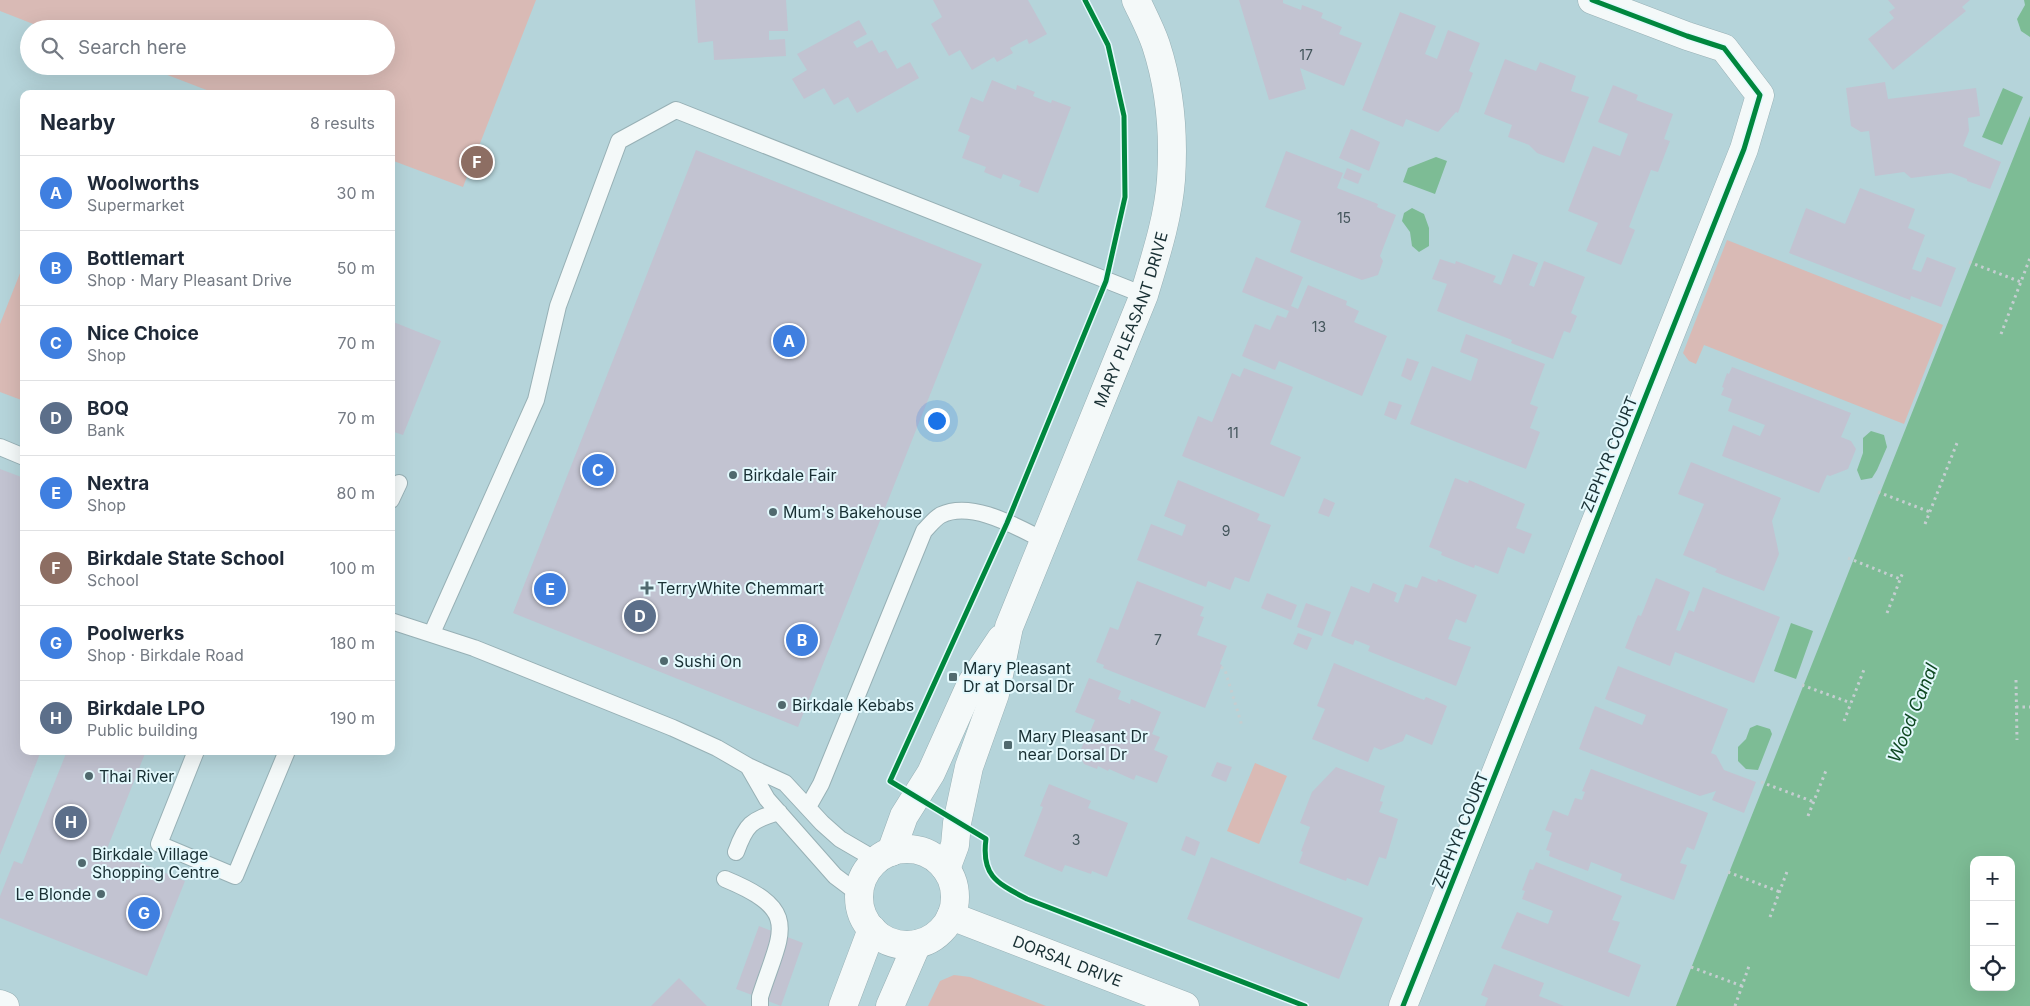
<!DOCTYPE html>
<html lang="en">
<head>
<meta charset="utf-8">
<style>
	body { margin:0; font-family:Inter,sans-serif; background:#f2f2f3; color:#1f2937 }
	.controls { position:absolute; right:15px; bottom:15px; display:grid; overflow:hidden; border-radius:10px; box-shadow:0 5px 20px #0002 }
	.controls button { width:45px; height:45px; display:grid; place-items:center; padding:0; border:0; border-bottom:1px solid #e0e1e3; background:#fff; color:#1f2937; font:25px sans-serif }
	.you { position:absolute; left:936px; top:420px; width:18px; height:18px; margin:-12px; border:4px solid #fff; border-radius:50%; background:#1a73e8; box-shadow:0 0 0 8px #1a73e833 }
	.badge { display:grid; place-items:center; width:32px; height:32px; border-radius:50%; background:#db2777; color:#fff; font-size:16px; font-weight:700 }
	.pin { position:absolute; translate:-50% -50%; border:2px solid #fff; box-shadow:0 1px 5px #0006 }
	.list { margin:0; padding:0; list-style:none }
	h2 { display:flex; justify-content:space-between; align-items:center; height:65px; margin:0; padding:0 20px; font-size:21px }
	h2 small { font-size:16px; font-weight:400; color:#747a83 }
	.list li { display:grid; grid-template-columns:32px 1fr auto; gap:15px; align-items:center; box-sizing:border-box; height:75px; padding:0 20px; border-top:1px solid #e0e1e3 }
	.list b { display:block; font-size:19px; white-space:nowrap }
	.list p { margin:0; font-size:16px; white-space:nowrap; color:#747a83 }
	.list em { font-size:16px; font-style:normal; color:#747a83 }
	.icon { flex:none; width:28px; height:28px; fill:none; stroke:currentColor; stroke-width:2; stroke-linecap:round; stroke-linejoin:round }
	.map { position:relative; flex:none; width:2030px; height:1006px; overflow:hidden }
	.search { position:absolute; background:#fff; box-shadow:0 5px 20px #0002; left:20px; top:20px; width:375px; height:55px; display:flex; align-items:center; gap:12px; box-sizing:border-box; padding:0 18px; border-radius:28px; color:#747a83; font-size:19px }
	.panel { position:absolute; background:#fff; box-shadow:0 5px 20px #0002; left:20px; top:90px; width:375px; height:665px; border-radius:10px }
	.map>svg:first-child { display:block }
	.green { fill:#d9bab5 }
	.water { fill:#7dbc95; fill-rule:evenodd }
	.building { fill:#c2c3d1 }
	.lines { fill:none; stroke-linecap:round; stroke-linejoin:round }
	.lane-casing { stroke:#97b0b5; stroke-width:18 }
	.street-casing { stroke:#97b0b5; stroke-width:29 }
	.primary-casing { stroke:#97b0b5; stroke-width:29 }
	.path { stroke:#c5ced1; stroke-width:3; stroke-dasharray:2.5 4; stroke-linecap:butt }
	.lane { stroke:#f4f9f9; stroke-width:16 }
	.street { stroke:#f4f9f9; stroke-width:28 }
	.primary { stroke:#f4f9f9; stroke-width:28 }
	.cycleway-casing { stroke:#e3f9fd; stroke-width:8 }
	.cycleway { stroke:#00873e; stroke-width:5 }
	.poi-dot { fill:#50696e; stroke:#e3f9fd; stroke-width:2 }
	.labels { text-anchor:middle; stroke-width:4; stroke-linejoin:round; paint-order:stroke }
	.number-label { font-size:14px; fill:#43555b }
	.street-label { font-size:16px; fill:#193034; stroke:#e3f9fd }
	.poi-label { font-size:16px; fill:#193034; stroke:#e3f9fd; text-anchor:start }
	.water-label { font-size:18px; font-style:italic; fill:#104923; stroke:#e3f9fd }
</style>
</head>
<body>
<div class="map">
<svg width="2030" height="1006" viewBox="0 0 2030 1006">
	<rect width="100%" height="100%" fill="#b5d4da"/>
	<path class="green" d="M0 0H536L463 187 391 160V94H217L144 66H386V29H46L0 11Z
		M1727 240 1943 325 1904 424 1704 345 1696 364 1689 361 1683 353Z
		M24 263V401L0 392V324Z
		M1255 763 1287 776 1259 844 1227 831Z
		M954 975 970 977 1046 1006H928L940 981Z"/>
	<path class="water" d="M2024 0H2030V37L2021 31 2017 19 2025 5Z
		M2003 88 2023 97 2002 145 1982 137Z
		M2030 116V1006H1676ZM1974 860H2011V987H1974Z
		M1436 157 1447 161 1435 194 1403 182 1408 168Z
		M1412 208 1424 214 1429 228V246L1419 252 1412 246 1410 232 1402 221 1404 213Z
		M1871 431 1884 435 1887 447 1877 470 1872 478 1861 480 1857 470 1863 453V438Z
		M1791 623 1813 631 1796 679 1774 671Z
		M1757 725 1770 729 1772 734 1758 770 1746 769 1738 761V747L1746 739 1750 728Z"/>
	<path class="building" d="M695 0H786L788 31H769V40L785 39 786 56 714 60 713 41 698 43Z
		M933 0H1028L1047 34 1029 44 1027 39 1010 48 1013 53 997 62 994 57 972 70 960 50 949 56 931 24 942 17Z
		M1239 0H1283V3L1301 10 1302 5 1323 13 1321 18 1342 27 1339 34 1362 43 1344 86 1300 68 1306 89 1269 100Z
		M1888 0H1970L1962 7 1966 11 1893 70 1868 39 1894 18 1889 12 1895 8Z
		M1400 12 1436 26 1425 54 1437 59 1448 30 1480 43 1469 71 1473 73 1458 113 1456 112 1438 132 1406 119 1403 127 1362 110Z
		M859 20 867 34 853 42 857 48 872 40 879 53 886 50 897 69 910 62 919 78 857 113 848 97 834 105 824 88 804 99 792 79 807 70 797 54Z
		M1505 59 1536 71 1540 62 1576 76 1571 91 1589 97 1564 163 1537 153 1529 145 1508 137 1512 125 1484 114Z
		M992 80 1016 90 1017 85 1035 92 1033 96 1051 103 1052 100 1071 107 1038 193 1019 186 1021 181 1003 174 1001 179 984 172 986 167 962 158 970 136 958 131 971 97 983 102Z
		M1885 82 1888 99 1976 88 1980 116 1968 118 1969 131 1963 146 2001 162 1990 189 1967 181V179L1951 173 1911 178 1904 172 1875 176 1869 131 1861 132 1851 126 1846 88Z
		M1613 85 1638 95 1636 100 1673 114 1664 139 1670 141 1658 172 1651 170 1629 227 1635 230 1621 265 1586 251 1598 223 1568 211 1593 146 1620 156 1628 134 1598 122Z
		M1351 129 1380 142 1369 171 1339 158Z
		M696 150 982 264 798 727 513 613Z
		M1286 151 1343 173 1337 188 1378 204 1377 207 1396 215 1380 256 1383 261 1378 275 1362 280 1290 252 1301 221 1265 207Z
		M1347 168 1362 174 1358 184 1343 178Z
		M1860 188 1915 209 1908 228 1925 235 1912 269 1921 272 1927 257 1956 268 1941 307 1911 296 1910 300 1789 253 1806 208 1845 224Z
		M1513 254 1538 263 1529 285 1534 287 1544 261 1585 277 1571 313 1577 316 1570 333 1564 331 1553 359 1511 343 1512 340 1437 311 1447 284 1432 279 1440 259 1455 264 1456 261 1496 276 1493 282 1501 285Z
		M1256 257 1303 277 1291 306 1298 309 1308 285 1347 301 1346 305 1359 311 1354 322 1387 336 1362 396 1279 361 1275 370 1242 356 1255 324 1270 330 1277 315 1286 318 1289 311 1242 292Z
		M391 321 441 341 403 435 391 431Z
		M1466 334 1545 364 1530 404 1538 407 1530 428 1540 432 1526 469 1410 424 1432 366 1471 381 1478 359 1460 352Z
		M1407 358 1419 362 1411 381 1401 376Z
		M1732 367 1851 413 1841 437 1851 441 1856 449 1848 469 1830 476 1827 475 1819 493 1722 456 1733 425 1760 436 1765 425 1728 411 1732 399 1721 395 1724 388 1722 387 1727 373 1729 374Z
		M1244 368 1293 387 1270 444 1301 457 1284 497 1182 456 1198 416 1212 422 1232 373 1240 377Z
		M1389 401 1402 405 1396 420 1384 415Z
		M1691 462 1781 498 1772 521 1779 554 1764 591 1715 572 1717 569 1683 555 1704 504 1678 494Z
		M0 469 24 478V751H41L0 855Z
		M1455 478 1468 483 1469 480 1525 504 1516 528 1532 534 1524 554 1508 547 1498 574 1475 565 1474 568 1441 555 1442 552 1429 547Z
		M1178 480 1260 514 1257 520 1271 525 1249 582 1235 577 1230 590 1208 581 1206 587 1137 560 1151 524 1182 536 1186 525 1164 516Z
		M1324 498 1335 503 1329 517 1318 513Z
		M1422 576 1437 582 1438 579 1477 595 1466 623 1456 619 1448 639 1471 647 1456 686 1368 651 1370 646 1355 640 1353 645 1331 636 1351 586 1369 593 1373 583 1397 593 1394 601 1398 603 1405 584 1417 588Z
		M1656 578 1690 592 1676 630 1680 631 1689 610 1694 612 1703 587 1780 617 1754 683 1675 652 1670 666 1625 648 1638 615 1641 616Z
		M1137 581 1204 607 1200 616 1204 617 1197 635 1227 646 1220 664 1222 665 1205 708 1103 668 1104 665 1096 662 1110 627 1118 630Z
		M1267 593 1297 605 1291 620 1261 608Z
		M1306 603 1331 612 1322 636 1297 627Z
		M1298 633 1312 638 1307 650 1293 644Z
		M1334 663 1424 700 1426 697 1447 706 1432 745 1406 734 1403 741 1381 750 1374 747 1368 762 1312 739 1325 709 1317 706Z
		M1618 666 1728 709 1711 753 1716 755 1724 770 1756 782 1744 813 1712 800 1716 791 1700 796 1579 749 1595 706 1642 725 1646 715 1605 699Z
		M1089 678 1121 691 1118 699 1130 704 1131 699 1161 712 1152 734 1160 737 1154 750 1168 756 1157 783 1136 775 1134 780 1109 769 1108 771 1098 766 1097 769 1084 764 1079 754 1084 742 1091 738 1088 737 1095 720 1075 712Z
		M67 751H146L107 849 185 881 147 976 0 918V896L14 861 22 864Z
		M1217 762 1232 767 1226 782 1211 776Z
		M1336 767 1385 786 1380 801 1383 802 1379 812 1398 819 1386 859 1379 857 1368 886 1347 878 1346 881 1299 863 1303 852 1301 851 1310 827 1300 823 1312 792Z
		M1591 769 1708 813 1694 850 1687 847 1680 863 1687 865 1674 900 1620 880 1622 874 1591 862 1588 871 1549 856 1550 851 1546 850 1552 833 1545 830 1553 810 1568 816 1575 798 1582 800 1585 792 1582 791Z
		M1049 784 1091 801 1088 808 1128 823 1107 877 1092 871 1091 874 1065 865 1062 872 1024 856 1043 807 1040 806Z
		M1186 836 1200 842 1195 856 1181 850Z
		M1211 857 1363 918 1339 979 1187 919Z
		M1536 862 1622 896 1612 920 1620 922 1608 952 1641 965 1629 997 1501 948 1517 912 1548 924 1553 911 1522 899 1525 891 1522 890 1530 869 1533 870Z
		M759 926 803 943 781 1006 736 989Z
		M1494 964 1544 983 1539 996 1564 1006H1485L1488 998 1481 995Z
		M679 978 707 1006H651Z"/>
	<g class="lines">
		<defs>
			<path id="lane" d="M0 447 24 457
				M391 500 399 483
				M391 621 474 648 673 728 717 748 748 766 785 783 822 823 840 839 876 860
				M432 633 536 400 558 306 619 141 676 110 1144 295
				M196 751 159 844 235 876 287 751
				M748 766 767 799 835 876 859 894
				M808 807 821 784 924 531C929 526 935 518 941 515 972 500 1017 527 1045 541
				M736 852C746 824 751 820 779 812
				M725 879C803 911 781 931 760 997V1006"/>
			<g id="street">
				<circle cx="907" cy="897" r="48"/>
				<path d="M891 852 904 816 931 773 971 684 1001 639"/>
				<path id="s1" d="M946 869 955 845 957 823 969 767 995 694 1009 627 1144 295C1155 258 1168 219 1171 180 1174 136 1170 88 1156 45 1151 30 1143 15 1136 0"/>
				<path id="s2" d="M951 916 1185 1006"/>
				<path d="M843 1006 872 929"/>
				<path d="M890 1006 917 944"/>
				<path d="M1403 1006 1744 149 1760 95 1724 48 1687 36 1592 0"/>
			</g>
			<path id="primary" d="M0 1004 5 1006"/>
		</defs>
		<use href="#lane" class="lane-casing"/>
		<use href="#street" class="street-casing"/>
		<use href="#primary" class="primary-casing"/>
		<path class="path" d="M1969 262 2021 282
			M2001 334 2030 258
			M1878 492 1930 512
			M1925 524 1957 443
			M1848 558 1900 579
			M1887 613 1903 572
			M1221 667 1225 670 1242 726
			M2016 680 2017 740
			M1802 685 1851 703
			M2016 707H2030
			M1844 721 1865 667
			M1761 782 1814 802
			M1808 816 1827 768
			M1728 872 1780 892
			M1770 917 1788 869
			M1691 967 1742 986
			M1735 1006 1749 966"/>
		<use href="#lane" class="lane"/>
		<use href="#street" class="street"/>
		<use href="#primary" class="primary"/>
		<defs>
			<path id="cycleway" d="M1085 0 1108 45 1124 116 1125 197 1106 281 1007 523 890 781 986 839C981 876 997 883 1027 899L1305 1006
				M1403 1006 1744 149 1760 95 1724 48 1687 36 1592 0"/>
		</defs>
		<use href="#cycleway" class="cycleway-casing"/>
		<use href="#cycleway" class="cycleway"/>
	</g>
	<g class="poi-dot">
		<circle cx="733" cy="475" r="5"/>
		<circle cx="773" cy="512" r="5"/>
		<path d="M644.5 580.5h5v5h5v5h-5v5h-5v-5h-5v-5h5z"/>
		<circle cx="664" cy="661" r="5"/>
		<rect x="948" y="672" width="10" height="10" rx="2.5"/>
		<circle cx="782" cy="705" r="5"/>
		<rect x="1003" y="740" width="10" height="10" rx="2.5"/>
		<circle cx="89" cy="776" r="5"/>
		<circle cx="82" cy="863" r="5"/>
		<circle cx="101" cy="894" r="5"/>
	</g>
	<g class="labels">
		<g class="number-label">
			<text x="1306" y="60">17</text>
			<text x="1344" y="223">15</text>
			<text x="1319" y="332">13</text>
			<text x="1233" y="438">11</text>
			<text x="1226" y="536">9</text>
			<text x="1158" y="645">7</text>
			<text x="1076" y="845">3</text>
		</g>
		<g class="street-label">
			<text dy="6" stroke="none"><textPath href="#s1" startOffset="582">MARY PLEASANT DRIVE</textPath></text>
			<text transform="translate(1609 454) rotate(-68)" y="6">ZEPHYR COURT</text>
			<text transform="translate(1460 830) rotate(-68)" y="6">ZEPHYR COURT</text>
			<text dy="6" stroke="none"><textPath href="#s2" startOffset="125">DORSAL DRIVE</textPath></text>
		</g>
		<g class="poi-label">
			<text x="743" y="481">Birkdale Fair</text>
			<text x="783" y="518">Mum's Bakehouse</text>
			<text x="657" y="594">TerryWhite Chemmart</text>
			<text x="674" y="667">Sushi On</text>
			<text x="963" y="674">Mary Pleasant<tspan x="963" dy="18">Dr at Dorsal Dr</tspan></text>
			<text x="792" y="711">Birkdale Kebabs</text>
			<text x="1018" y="742">Mary Pleasant Dr<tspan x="1018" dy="18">near Dorsal Dr</tspan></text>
			<text x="99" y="782">Thai River</text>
			<text x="92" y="860">Birkdale Village<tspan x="92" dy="18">Shopping Centre</tspan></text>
			<text x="91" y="900" text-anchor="end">Le Blonde</text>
		</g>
		<g class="water-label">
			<text transform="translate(1913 713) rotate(-68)" y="6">Wood Canal</text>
		</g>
	</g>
</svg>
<div class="controls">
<button>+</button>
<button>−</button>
<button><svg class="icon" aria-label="locate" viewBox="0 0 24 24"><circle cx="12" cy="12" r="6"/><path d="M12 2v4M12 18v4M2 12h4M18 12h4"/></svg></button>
</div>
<div class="you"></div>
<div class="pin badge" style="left:789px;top:341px;background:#3f7fe0">A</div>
<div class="pin badge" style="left:802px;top:640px;background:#3f7fe0">B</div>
<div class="pin badge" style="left:598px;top:470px;background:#3f7fe0">C</div>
<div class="pin badge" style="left:640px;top:616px;background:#5c6f8a">D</div>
<div class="pin badge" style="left:550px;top:589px;background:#3f7fe0">E</div>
<div class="pin badge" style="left:477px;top:162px;background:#8d6e63">F</div>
<div class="pin badge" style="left:144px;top:913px;background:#3f7fe0">G</div>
<div class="pin badge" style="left:71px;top:822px;background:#5c6f8a">H</div>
<div class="search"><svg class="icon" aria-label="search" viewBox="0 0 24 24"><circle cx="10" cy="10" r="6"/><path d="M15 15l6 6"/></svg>Search here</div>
<section class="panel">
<h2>Nearby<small>8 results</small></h2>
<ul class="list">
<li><span class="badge" style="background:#3f7fe0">A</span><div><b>Woolworths</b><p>Supermarket</p></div><em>30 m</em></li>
<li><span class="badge" style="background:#3f7fe0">B</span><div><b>Bottlemart</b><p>Shop · Mary Pleasant Drive</p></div><em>50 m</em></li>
<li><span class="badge" style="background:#3f7fe0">C</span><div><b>Nice Choice</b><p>Shop</p></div><em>70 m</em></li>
<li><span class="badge" style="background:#5c6f8a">D</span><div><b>BOQ</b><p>Bank</p></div><em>70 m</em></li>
<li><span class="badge" style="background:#3f7fe0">E</span><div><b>Nextra</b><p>Shop</p></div><em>80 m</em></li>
<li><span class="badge" style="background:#8d6e63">F</span><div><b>Birkdale State School</b><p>School</p></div><em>100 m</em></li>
<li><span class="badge" style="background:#3f7fe0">G</span><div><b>Poolwerks</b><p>Shop · Birkdale Road</p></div><em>180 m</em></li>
<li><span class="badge" style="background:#5c6f8a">H</span><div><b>Birkdale LPO</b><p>Public building</p></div><em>190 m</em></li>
</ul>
</section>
</div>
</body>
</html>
